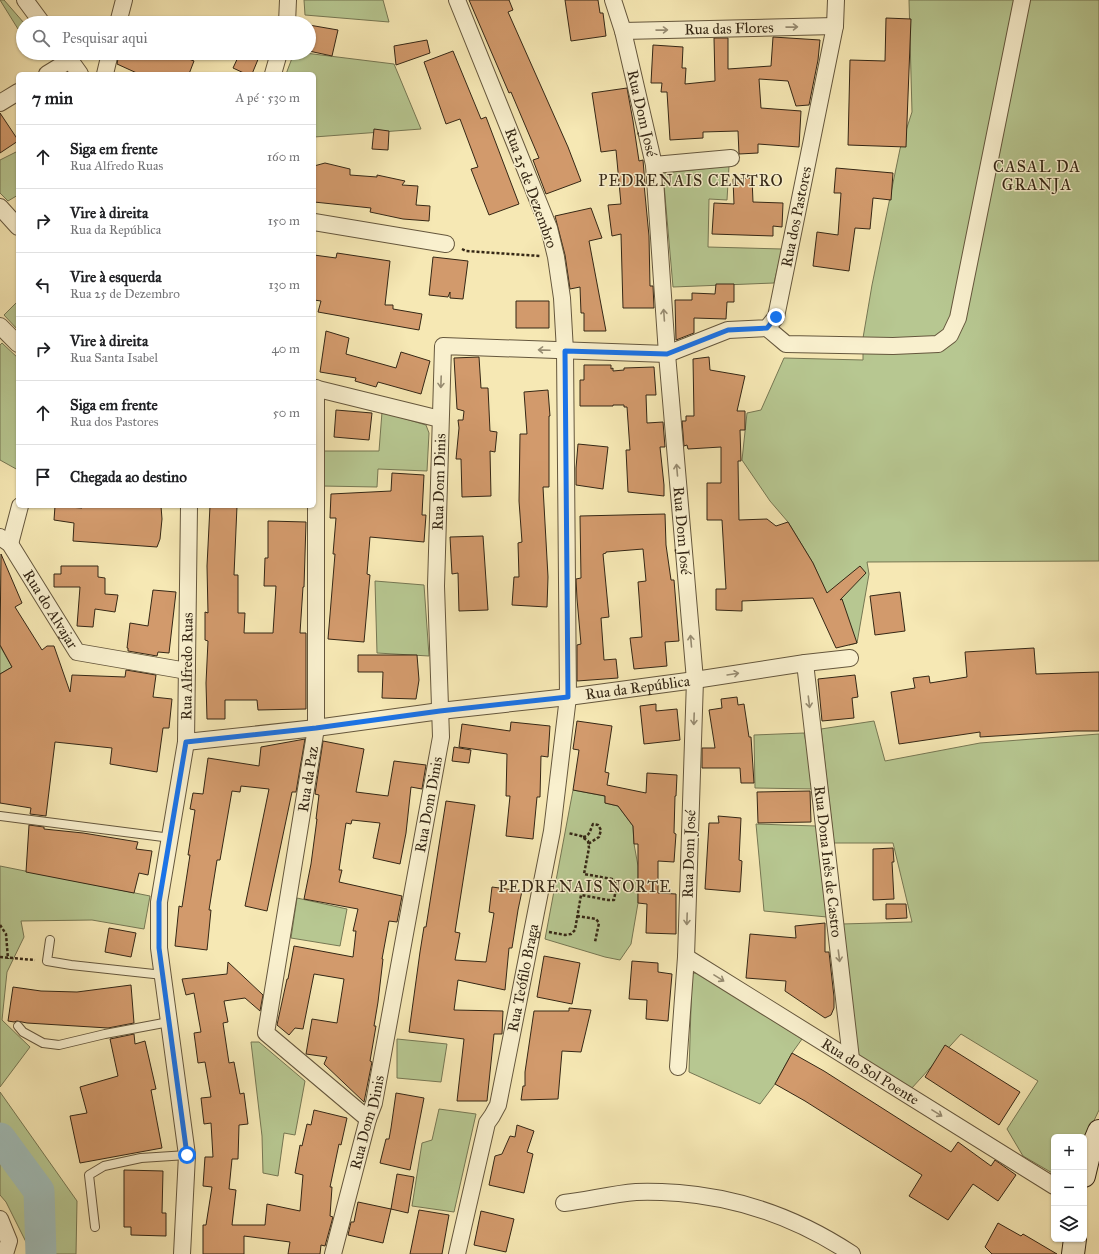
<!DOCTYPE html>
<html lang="pt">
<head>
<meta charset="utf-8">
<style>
	body { margin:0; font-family:"IM FELL Great Primer",serif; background:#f6f6f6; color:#202124 }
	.controls { position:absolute; right:12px; bottom:12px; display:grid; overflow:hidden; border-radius:6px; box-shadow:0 1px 3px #0004 }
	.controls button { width:36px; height:36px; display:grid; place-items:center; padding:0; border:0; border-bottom:1px solid #e0e0e0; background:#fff; color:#202124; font:20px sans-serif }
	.stop { position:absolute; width:12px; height:12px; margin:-9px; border:3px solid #1a73e8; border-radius:50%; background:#fff }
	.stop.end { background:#1a73e8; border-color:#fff; box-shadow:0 1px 4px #0008 }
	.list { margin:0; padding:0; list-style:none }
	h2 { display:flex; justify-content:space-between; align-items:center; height:52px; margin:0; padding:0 16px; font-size:17px }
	h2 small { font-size:13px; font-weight:400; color:#757577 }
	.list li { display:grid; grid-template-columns:26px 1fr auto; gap:12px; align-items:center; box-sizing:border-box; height:64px; padding:0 16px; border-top:1px solid #e0e0e0 }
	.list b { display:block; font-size:15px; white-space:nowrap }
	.list p { margin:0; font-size:13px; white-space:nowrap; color:#757577 }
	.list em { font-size:13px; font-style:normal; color:#757577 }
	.icon { flex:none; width:22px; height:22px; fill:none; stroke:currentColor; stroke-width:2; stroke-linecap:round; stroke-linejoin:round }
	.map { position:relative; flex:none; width:1099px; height:1254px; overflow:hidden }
	.search { position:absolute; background:#fff; box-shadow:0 1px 3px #0004; left:16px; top:16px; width:300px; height:44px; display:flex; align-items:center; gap:10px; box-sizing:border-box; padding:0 14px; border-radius:22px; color:#757577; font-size:15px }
	.panel { position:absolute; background:#fff; box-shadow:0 1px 3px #0004; left:16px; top:72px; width:300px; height:436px; border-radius:6px }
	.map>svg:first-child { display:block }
	.green { fill:#b7c791; stroke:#767753 }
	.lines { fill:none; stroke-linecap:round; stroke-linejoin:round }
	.river { stroke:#a1bdb8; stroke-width:31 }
	.building { fill:#d29a6c; stroke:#352715 }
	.lane-casing { stroke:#65573d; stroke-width:10 }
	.street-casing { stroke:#65573d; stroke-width:18 }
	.secondary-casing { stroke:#352715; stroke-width:24 }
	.path { stroke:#352715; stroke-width:2.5; stroke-dasharray:3 2; stroke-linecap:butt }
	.lane { stroke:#f9f0ce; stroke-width:8 }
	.street { stroke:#f9f0ce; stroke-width:16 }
	.secondary { stroke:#f9f0ce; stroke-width:22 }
	.oneway { stroke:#978c72 }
	.route { stroke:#1a73e8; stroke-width:5 }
	.labels { text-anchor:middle; stroke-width:3; stroke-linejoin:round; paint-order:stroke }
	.street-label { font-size:15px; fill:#352715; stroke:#f9f0ce }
	.neighbourhood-label { font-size:16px; letter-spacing:1px; fill:#352715; stroke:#f9f0ce }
</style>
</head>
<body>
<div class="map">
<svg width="1099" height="1254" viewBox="0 0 1099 1254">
	<rect width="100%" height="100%" fill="#f6e8b4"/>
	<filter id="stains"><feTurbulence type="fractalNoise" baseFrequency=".005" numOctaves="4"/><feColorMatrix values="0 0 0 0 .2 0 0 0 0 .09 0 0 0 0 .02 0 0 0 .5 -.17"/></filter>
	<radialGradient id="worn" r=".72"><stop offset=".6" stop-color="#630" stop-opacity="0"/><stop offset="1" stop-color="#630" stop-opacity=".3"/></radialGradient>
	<path class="green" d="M0 0H4L24 23 23 26 18 29Z
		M304 0H383L389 22 305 15Z
		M909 0H1099V561L867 562 869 574 857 643 849 645 813 563 788 522 770 501 742 460 747 413 761 410 784 358 863 360V338L872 285 900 149 912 112Z
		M294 53H305L394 64 421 129 314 137V74H286Z
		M18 151V195L8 201 0 193V160Z
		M729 166 727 200 709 199 708 247 782 249 774 283 673 287 663 173Z
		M18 301V330L4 315Z
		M2 343 18 358V470L0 460V345Z
		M382 412 426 425 429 433 427 471 378 469 377 487 322 486 320 451H379Z
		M375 581 424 585 429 656 377 653Z
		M0 646 12 667 0 674Z
		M874 721 885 761 980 743 1099 734V1110L1084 1142V1137H1054V1174L1023 1156 1007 1129 1038 1081 961 1034 911 1089 858 1056 842 924 912 922 893 843H834L821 729Z
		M804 733 816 789 755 788 754 735Z
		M573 790 605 796V803L618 806 633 826 634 844 638 866V903L631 944 620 960 605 957 545 939Z
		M756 824 816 826 827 917 764 911Z
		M0 866 150 896 144 929 92 920 21 921 24 937 7 972 2 1020 30 1047 0 1087Z
		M297 898 347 909 340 946 291 938Z
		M694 973H698L802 1039 792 1053 775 1084 760 1104 689 1072 692 975Z
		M397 1039 447 1044 441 1082 397 1078Z
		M251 1042H259L305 1081 295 1135 284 1133 278 1176 263 1173 262 1136Z
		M0 1092 77 1201 76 1254H32L6 1202 0 1195Z
		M439 1109 476 1114 454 1212 412 1206 422 1143 432 1140Z"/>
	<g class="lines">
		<path class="river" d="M0 1138 39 1191 41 1254"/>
	</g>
	<path class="building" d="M469 0H509L513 10 508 12 568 147 581 181 546 194 533 160 539 158 511 92 509 93Z
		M565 0H598L600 13H603L606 36 571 41Z
		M886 18 911 19 906 147 848 145 850 60 885 61Z
		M309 25 338 30 332 56 309 51Z
		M773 37 820 40 818 60 809 105 796 106 788 81 759 79 761 108 801 111 799 147 758 144V153L739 154 738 131 703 132V138L670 140 667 92H661L662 83H651L653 45 683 47 682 68H686L685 84 715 81 714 38H728V69L771 66Z
		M427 40 430 53 396 65 394 46Z
		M453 51 481 119 486 117 519 204 489 215 471 169 478 167 460 119 446 124 424 62Z
		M119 53H157L172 59 176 54 194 61 189 74H139L117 64Z
		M240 53H251L259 57 252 74H246L233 68Z
		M627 88 633 121 639 161 643 160 645 184H644L649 236 650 286H653L654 308H623L621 234 612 236 608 205 621 204 616 150 601 152 592 93Z
		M0 113 18 140V141L0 153Z
		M374 129 389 131 388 150 372 149Z
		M325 163 350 169V175L377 177V175L405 181 402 185 418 186 416 205 430 206 429 221 403 219 370 212 371 208 314 202V166Z
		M836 168 893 173 891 200 873 198 870 229 855 228 849 271 813 266 817 232 838 235 841 193H834Z
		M752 178 753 202 783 203 782 227 773 226V236L712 234 714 203 734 204 733 179Z
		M591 208 602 238 589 241 606 331H584V313H581L580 287 570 289 565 255 555 216Z
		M337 253 390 261 385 305H393V309L422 314 419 330 318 312 321 301 314 300V255L336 258Z
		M433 257 468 261 463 299 450 298V292L448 297 429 295Z
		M716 284H734V302H727L726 319 694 318V333L676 340 675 300H692V293L715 294Z
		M516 301H549V328H516Z
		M326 331 349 338 346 354 396 368 401 352 430 361 421 394 378 382 376 387 355 381 356 378 320 372Z
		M479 357 481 388H488L490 431 497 432 495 452 490 451 491 496 462 497 461 459H456L459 428 458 420H463L464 411 457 409 454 358Z
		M709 357 710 370 745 376 737 411H745V430H740L741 461H738L739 520 767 519 776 526 788 522 813 563 827 593 860 566 866 573 840 600 842 599 857 643 836 648 813 598 742 601V611L716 610V589H726L722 520H707V483H721V447L688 449 687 445 684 446 682 421H686V416H694L693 359Z
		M584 365H611V369L613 368V371L624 370V368L654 367 656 395H646L647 423 663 422 665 447H660L664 485V496L628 492 626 450H630L627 407H624V405H613V406H580V380H584Z
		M548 390 550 416H549V487H543L548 577 547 607 512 605 514 577H519L518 543 522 542 519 501 520 434H527L524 392Z
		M336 410 372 413 369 440 334 437Z
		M578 444 608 447 603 489 576 485V468Z
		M392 473 424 475 422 515H426L424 542 370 537 367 574 370 575 364 642 328 639 335 554H333L336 518H330L331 494 391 491Z
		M55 506 82 508V506H161L162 519 160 539 157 547 73 541 74 523 54 520Z
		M210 506H237L234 575H238V613H245L244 633H273L276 586H264L265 558H268V521L306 522 304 587H303L300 633H306V709L258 710 257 700H225V719H207L206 683 208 641 205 640V612L208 613 207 566Z
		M665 514 666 545 671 580H674L679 641 665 642 667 666 634 669 630 638 642 637 638 582 646 581 643 549 606 552V553L603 554 609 617 601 618 604 660 616 659 618 678 577 681V645L581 644 577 599 576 579 581 578 580 516Z
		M483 536 488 610 459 611 458 573 452 574 450 537Z
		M1 554 22 603 15 607 42 650 47 646H54L70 692 72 675 125 677 126 670 156 675 153 697 172 699 169 728H163L157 772 110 764 112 748 55 742 46 816 30 814 31 808 0 803V674L12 667 0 645Z
		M61 566H98V577L105 578V594L118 595 115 612 95 609 93 627 77 626 80 587H54V574H61Z
		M153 590 176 592 169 653 158 652 157 656 128 651V648H127L130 623 148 626Z
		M900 592 905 631 875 635 870 596Z
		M1034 648 1036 674 1099 672V731H1075L980 737V732L899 744 891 692 915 688 913 678 929 676 930 683 967 677 965 652Z
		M358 655H417L419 680 416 699 382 698 383 672H358Z
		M855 675 858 697 852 698 854 718 822 721 818 679Z
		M737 697 738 705 744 704 749 737H751L754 783H741L740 768H702V748H715L709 710 722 708 721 699Z
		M656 704V711L677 709 680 740 644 744 640 706Z
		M577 721 612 726 605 772 609 773 607 785 646 793 647 773 677 775 676 796H675L674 833 676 834 674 862 658 861V893L676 894V934L646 933 647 904 638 903V844H634L633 826 618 806 605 803V796L573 790 579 750 573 749Z
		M511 722 550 726 548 757 541 756 540 797H537L533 839 506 836 510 796H506L507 754 459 747 462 724 510 731Z
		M305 739 296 792H292L267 911 245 906 269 789 241 786 240 792 232 791 220 860H217L209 910H211L207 950 175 946 179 906 182 907 190 855H188L195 810 190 809 193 793 203 794 208 758 259 766 261 747Z
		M323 741 364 749 356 792 388 796 394 761 426 765 422 789 411 787 406 833 400 864 373 858 380 823 352 820 351 824 346 823 339 870H342L339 882 402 896 397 922 389 921 382 959H383L378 1002 374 1026H376L370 1061 372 1062 364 1102 324 1064 327 1057 306 1054 312 1019 337 1023 344 979 314 974 303 1029 295 1028 289 1035 277 1025 287 979H288L294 946 353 957 356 931H353L358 909 304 899 311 864 317 819H316L319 795 315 794Z
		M454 747 471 750 469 763 452 761Z
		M810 791 811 822 758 823 757 792Z
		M446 801 475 805 455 932 460 933 455 960 486 962 494 913 489 912 492 887 522 891 518 910 512 948H509L505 990 458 980 454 1010 503 1011 502 1034H494L487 1101H457L464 1039 409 1032 420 952 424 927H426Z
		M718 816 741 818 739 860 742 861 740 892 705 889 709 823H719Z
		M29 825 44 827V829L83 833 138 842 136 849 152 851 148 875 139 873 134 893 26 872Z
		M893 848 894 862H892L894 899 873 900V849Z
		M886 904H906L907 918 886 919Z
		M825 923V952H829L834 997V1008L831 1015 825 1018 785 991 786 981 746 978 750 934 796 938 795 926Z
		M109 928 136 933 131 957 105 952Z
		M544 956 580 963 572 1004 537 997Z
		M632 961 658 963V972L672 974 668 1021 646 1019 647 1000 629 999Z
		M228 962 263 995 260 1011 245 998 224 1001 228 1022 223 1023 229 1063 234 1062 240 1094 244 1093 248 1124 239 1125 238 1159H232L229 1189 236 1190 232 1225H265L267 1204 300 1211 303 1175 295 1173 300 1145 302 1146 307 1124 311 1125 314 1110 347 1118 341 1145 339 1144 330 1187H332L330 1216 333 1217 325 1246 321 1245 320 1254H288L290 1242 244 1236V1254H203V1225H206L212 1187 203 1186 205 1157H213L211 1123 204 1124 201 1098 211 1097 205 1062 198 1063 194 1033 201 1032 194 993 186 995 182 979 227 974Z
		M131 985 134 1023 108 1028 27 1023 17 1021 14 1022 8 1021 13 987 41 991 77 992Z
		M569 1008 591 1010 581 1052 562 1051 558 1099 521 1100 523 1086H525V1072L534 1011H569Z
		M134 1034 135 1044 145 1041 156 1089 151 1090 162 1148 80 1163 70 1116 87 1113 80 1087 118 1076 110 1039Z
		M945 1045 1020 1092 999 1125 925 1077Z
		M792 1053 824 1071 951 1152 958 1142 991 1166 995 1160 1016 1175 998 1201 973 1184 948 1220 909 1196 922 1175 805 1101 775 1084Z
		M396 1093 424 1098 410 1170 380 1163 386 1139H389L391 1128Z
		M517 1125 534 1131 527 1152 533 1154 524 1193 489 1185 495 1156 502 1154 510 1136 515 1137Z
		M124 1170 163 1171 162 1213H166V1236L131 1235V1227H124Z
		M397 1174 414 1177 408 1213 391 1209Z
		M358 1202 391 1209 383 1243 348 1235 351 1222H354Z
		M419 1210 449 1215 442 1254H410Z
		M481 1211 514 1219 506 1252 474 1245Z
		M998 1223 1021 1236 1023 1234 1057 1254H992L985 1247Z"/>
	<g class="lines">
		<defs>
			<path id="lane" d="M0 816 171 838
				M50 940 47 961 71 965 163 975
				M18 1026 23 1032 43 1043 59 1045 105 1034 169 1022
				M95 1227 89 1175 104 1166 141 1158 187 1155"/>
			<g id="street">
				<path d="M25 0 42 23"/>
				<path id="s1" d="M613 0 623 31 654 165 667 354 695 680 686 957 678 1067"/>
				<path d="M118 23 124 0"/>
				<path d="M287 23 288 0"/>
				<path id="s2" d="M623 31 835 26"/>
				<path d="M65 53 80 74"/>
				<path d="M47 74 70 60"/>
				<path d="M105 74 110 53"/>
				<path d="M273 74 279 53"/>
				<path d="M0 103 18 92"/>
				<path d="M654 165 731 158"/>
				<path d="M0 207 18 227"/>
				<path d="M314 222 446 244"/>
				<path d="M0 326 18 344"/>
				<path d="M767 328 786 344 893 346 938 344 950 335 958 318 1022 0"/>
				<path d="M314 388 440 419"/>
				<path d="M316 388V728L266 1033 368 1119"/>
				<path id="s3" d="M0 537 10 544 77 652 187 671"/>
				<path d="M10 544 20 506"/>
				<path id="s4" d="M805 663 851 1059"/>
				<path id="s5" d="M186 742 316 728 440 711 568 697 695 680 805 663 850 658"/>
				<path id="s6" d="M686 957 1054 1186"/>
				<path d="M564 1203C588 1200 612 1194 636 1192 650 1191 665 1192 679 1193 742 1198 799 1219 852 1254"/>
				<path d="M0 1219 9 1241 5 1254"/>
				<path id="s7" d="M182 1254 187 1155 159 948V902L186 742 189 506"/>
				<path id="s8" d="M333 1254 368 1119 374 1103 441 737 436 586 443 346 667 354 728 330 767 328 776 317 835 26 836 0"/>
				<path id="s9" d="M457 1254 487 1123 492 1116 498 1105 552 831 568 697 565 351 562 298 556 257 549 228 457 0"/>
			</g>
			<path id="secondary" d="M1084 1176 1089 1155 1099 1131
				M1073 1254 1075 1239"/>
		</defs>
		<use href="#lane" class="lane-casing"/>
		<use href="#street" class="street-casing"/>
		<use href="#secondary" class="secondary-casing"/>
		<path class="path" d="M462 249 466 251 540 256
			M583 837C590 836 590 830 593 824L598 825 601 830 599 837 588 844
			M577 916 596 919 599 923 595 942
			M0 925 6 934 8 959
			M549 932 565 935 571 934 575 930 581 895 608 900H614L617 883 612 879 584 874 589 848 588 841 581 836 568 833
			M0 957 35 960"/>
		<use href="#lane" class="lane"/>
		<use href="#street" class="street"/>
		<use href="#secondary" class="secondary"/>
	</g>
	<defs><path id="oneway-shaft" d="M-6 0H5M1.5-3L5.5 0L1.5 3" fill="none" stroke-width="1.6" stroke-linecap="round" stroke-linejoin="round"/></defs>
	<g class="oneway">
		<use href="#oneway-shaft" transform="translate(792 27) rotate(-1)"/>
		<use href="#oneway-shaft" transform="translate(662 30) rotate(-1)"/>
		<use href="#oneway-shaft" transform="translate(664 315) rotate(-94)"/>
		<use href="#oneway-shaft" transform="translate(544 350) rotate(-178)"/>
		<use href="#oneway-shaft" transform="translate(441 382) rotate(92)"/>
		<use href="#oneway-shaft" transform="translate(677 470) rotate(-95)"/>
		<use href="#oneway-shaft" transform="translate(691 641) rotate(-95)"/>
		<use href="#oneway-shaft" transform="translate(733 674) rotate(-9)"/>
		<use href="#oneway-shaft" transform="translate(809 702) rotate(83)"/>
		<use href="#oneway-shaft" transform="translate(694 719) rotate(92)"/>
		<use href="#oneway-shaft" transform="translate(687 919) rotate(92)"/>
		<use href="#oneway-shaft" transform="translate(839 956) rotate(83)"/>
		<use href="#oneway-shaft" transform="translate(719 978) rotate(32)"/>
		<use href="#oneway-shaft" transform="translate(937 1113) rotate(32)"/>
	</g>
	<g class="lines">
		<path class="route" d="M187 1155 159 948V902L186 742 316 728 440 711 568 697 565 351 667 354 728 330 767 328 776 317"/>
	</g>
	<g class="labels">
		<g class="street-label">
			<text dy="5" stroke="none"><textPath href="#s2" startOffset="106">Rua das Flores</textPath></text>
			<text dy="5" stroke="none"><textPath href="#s1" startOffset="117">Rua Dom José</textPath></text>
			<text transform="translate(531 188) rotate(70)" y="5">Rua 25 de Dezembro</text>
			<text dy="5" stroke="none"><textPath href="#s8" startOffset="1365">Rua dos Pastores</textPath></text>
			<text dy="5" stroke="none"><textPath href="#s8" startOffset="784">Rua Dom Dinis</textPath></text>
			<text dy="5" stroke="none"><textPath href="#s1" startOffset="537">Rua Dom José</textPath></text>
			<text dy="5" stroke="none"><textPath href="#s3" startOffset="89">Rua do Alvajar</textPath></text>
			<text dy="5" stroke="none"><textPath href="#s7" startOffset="592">Rua Alfredo Ruas</textPath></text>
			<text dy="5" stroke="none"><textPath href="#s5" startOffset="455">Rua da República</textPath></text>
			<text transform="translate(308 779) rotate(-81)" y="5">Rua da Paz</text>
			<text dy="5" stroke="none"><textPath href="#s8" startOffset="460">Rua Dom Dinis</textPath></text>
			<text transform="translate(689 854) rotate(-88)" y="5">Rua Dom José</text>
			<text dy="5" stroke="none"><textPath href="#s4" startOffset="200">Rua Dona Inês de Castro</textPath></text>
			<text dy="5" stroke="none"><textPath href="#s9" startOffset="285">Rua Teófilo Braga</textPath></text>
			<text dy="5" stroke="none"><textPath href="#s6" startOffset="217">Rua do Sol Poente</textPath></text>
			<text dy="5" stroke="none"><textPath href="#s8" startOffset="136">Rua Dom Dinis</textPath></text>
		</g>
		<g class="neighbourhood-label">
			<text x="1037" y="172">CASAL DA<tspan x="1037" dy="18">GRANJA</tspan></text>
			<text x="691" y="186">PEDRENAIS CENTRO</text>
			<text x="585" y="892">PEDRENAIS NORTE</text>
		</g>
	</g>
	<rect width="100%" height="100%" filter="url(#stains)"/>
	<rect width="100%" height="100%" fill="url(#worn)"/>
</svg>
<div class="controls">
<button>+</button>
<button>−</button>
<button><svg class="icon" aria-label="layers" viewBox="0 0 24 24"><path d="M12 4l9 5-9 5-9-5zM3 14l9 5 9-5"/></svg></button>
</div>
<div class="stop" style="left:187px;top:1155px"></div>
<div class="stop end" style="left:776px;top:317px"></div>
<div class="search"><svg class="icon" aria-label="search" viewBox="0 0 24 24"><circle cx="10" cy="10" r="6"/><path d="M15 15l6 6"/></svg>Pesquisar aqui</div>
<section class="panel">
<h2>7 min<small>A pé · 530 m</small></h2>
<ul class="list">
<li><svg class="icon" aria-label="ahead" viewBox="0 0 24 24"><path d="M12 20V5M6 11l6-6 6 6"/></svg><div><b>Siga em frente</b><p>Rua Alfredo Ruas</p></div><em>160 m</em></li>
<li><svg class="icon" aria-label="right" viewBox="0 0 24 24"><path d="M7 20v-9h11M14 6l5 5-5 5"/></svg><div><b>Vire à direita</b><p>Rua da República</p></div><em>150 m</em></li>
<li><svg class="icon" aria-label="left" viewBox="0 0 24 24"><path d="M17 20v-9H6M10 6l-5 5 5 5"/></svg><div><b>Vire à esquerda</b><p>Rua 25 de Dezembro</p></div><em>130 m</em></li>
<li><svg class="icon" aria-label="right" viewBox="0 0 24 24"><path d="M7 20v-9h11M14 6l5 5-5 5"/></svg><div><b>Vire à direita</b><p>Rua Santa Isabel</p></div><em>40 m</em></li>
<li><svg class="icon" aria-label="ahead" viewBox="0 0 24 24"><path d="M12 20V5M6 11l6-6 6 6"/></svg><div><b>Siga em frente</b><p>Rua dos Pastores</p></div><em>50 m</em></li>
<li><svg class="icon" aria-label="arrive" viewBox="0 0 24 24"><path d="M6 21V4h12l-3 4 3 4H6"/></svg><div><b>Chegada ao destino</b></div></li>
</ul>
</section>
</div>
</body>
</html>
